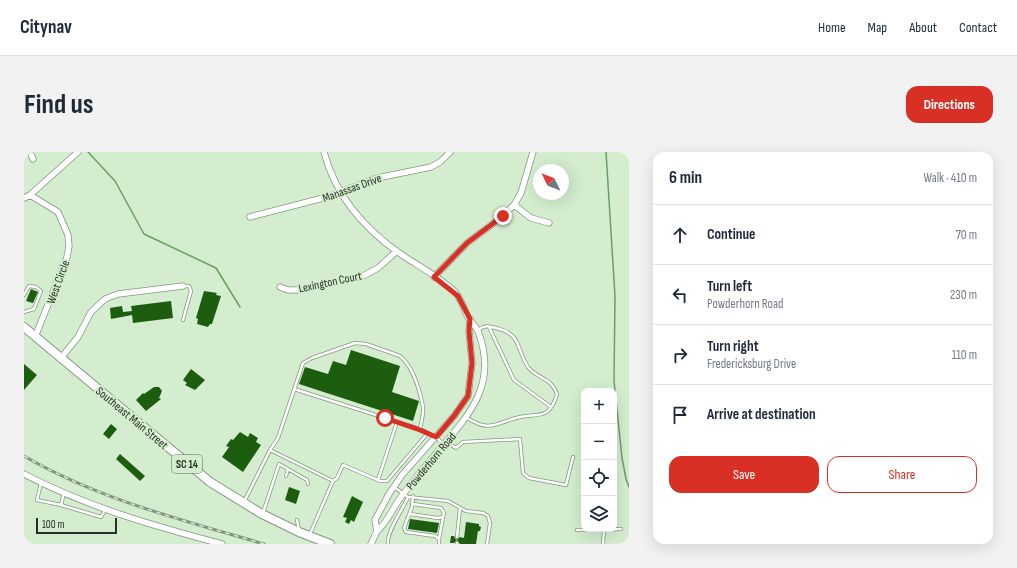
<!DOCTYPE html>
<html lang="en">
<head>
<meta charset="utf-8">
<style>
	body { margin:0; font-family:"Sofia Sans Condensed",sans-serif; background:#f2f2f3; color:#1f2937 }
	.controls { position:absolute; right:12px; bottom:12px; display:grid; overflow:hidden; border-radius:8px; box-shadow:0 4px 16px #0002 }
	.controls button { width:36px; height:36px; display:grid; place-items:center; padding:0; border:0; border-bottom:1px solid #e0e1e3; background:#fff; color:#1f2937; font:20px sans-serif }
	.compass { position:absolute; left:509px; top:12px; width:36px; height:36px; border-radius:50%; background:#fff; box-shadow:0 4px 16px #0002; rotate:313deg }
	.scale { position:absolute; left:12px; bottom:10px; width:81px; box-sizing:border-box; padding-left:4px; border:2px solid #273125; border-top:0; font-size:11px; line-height:14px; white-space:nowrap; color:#273125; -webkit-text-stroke:3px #d3edce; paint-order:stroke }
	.stop { position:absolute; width:12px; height:12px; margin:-9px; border:3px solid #d93025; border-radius:50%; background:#fff }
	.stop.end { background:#d93025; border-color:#fff; box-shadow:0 1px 4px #0008 }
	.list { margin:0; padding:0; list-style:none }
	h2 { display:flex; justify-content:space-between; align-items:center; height:52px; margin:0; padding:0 16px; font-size:17px }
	h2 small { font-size:13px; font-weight:400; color:#747a83 }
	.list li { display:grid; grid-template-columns:26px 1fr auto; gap:12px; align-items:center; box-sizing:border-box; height:60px; padding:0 16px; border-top:1px solid #e0e1e3 }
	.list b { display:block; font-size:15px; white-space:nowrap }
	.list p { margin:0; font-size:13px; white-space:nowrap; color:#747a83 }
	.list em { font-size:13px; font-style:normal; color:#747a83 }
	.actions { display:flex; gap:8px; padding:12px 16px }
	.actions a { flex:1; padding:9px 0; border:1px solid #d93025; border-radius:12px; text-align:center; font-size:14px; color:#d93025 }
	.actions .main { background:#d93025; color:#fff }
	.icon { flex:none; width:22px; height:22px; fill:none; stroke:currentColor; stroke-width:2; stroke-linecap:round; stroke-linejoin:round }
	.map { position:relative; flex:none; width:605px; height:392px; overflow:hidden; border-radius:12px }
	header { display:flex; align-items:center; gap:24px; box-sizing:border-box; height:56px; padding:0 20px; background:#fff; border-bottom:1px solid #e0e1e3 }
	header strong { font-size:19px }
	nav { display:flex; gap:22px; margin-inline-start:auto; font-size:14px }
	.intro { display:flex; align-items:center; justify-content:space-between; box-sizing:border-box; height:96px; padding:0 24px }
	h1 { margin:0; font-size:28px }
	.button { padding:10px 18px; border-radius:12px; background:#d93025; color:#fff; font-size:14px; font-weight:700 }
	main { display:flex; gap:24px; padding:0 24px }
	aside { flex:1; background:#fff; border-radius:12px; box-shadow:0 4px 16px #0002 }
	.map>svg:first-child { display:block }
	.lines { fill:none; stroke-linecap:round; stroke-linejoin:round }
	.stream { stroke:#6c9e64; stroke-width:1.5 }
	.building { fill:#1c5d10 }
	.lane-casing { stroke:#819a7d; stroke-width:4 }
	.street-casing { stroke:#819a7d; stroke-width:7 }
	.primary-casing { stroke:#819a7d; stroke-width:10 }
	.lane { stroke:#fff; stroke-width:2.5 }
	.street { stroke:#fff; stroke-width:5.5 }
	.primary { stroke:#fff; stroke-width:8 }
	.rail-casing { stroke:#82947e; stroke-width:3 }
	.rail { stroke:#d3edce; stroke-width:1.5; stroke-dasharray:4.5; stroke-linecap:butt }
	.route { stroke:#d93025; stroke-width:5 }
	.labels { text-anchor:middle; stroke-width:4; stroke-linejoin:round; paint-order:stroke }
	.shield { fill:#d3edce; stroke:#5b6958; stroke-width:1 }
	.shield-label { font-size:11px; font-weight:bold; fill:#273125 }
	.street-label { font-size:12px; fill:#273125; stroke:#d3edce }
</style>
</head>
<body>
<header>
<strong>Citynav</strong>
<nav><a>Home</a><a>Map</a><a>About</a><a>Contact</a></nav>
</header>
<div class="intro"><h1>Find us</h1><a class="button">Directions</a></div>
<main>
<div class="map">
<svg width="605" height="392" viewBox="0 0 605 392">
	<rect width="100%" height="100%" fill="#d3edce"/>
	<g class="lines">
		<path class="stream" d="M64 0 91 29 120 82 192 116 216 155
			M582 0 591 144 590 229 598 306 602 327 605 335"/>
	</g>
	<path class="building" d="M7 137 14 140 9 151 2 149Z
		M180 139 193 141 192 143 197 144 188 172H186L184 175 173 172 174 167 172 166Z
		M147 149 149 166 109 171 108 163 87 167 86 156 98 154 99 160 108 159 107 154Z
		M327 198 376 214 368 240 395 249 389 269 275 232 281 215 304 222 309 209 322 213Z
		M0 212 13 223 0 238Z
		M167 217 181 228 171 238 161 233 163 231 159 228Z
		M130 235H135L138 239 135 246 137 247 122 259 112 248 119 241 120 242Z
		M87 272 93 277 85 287 79 282Z
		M216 280 224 285 226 281 234 286 232 290 237 293 219 320 198 305 205 295 202 294 207 287 209 288Z
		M96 302 121 324 116 329 92 307Z
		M265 335 276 339 272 352 261 348Z
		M328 344 339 350 330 370 327 368 325 372 321 370 323 366 319 365Z
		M386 367 415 371 413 381 384 377Z
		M442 370 455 372V374L457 375 456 379H454L452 392H436L433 388 430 391H426L427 384H430L432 388 436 385 440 386Z"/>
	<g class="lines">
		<defs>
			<path id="lane" d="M0 143 5 134 12 135 17 139 10 157 0 160
				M159 168 167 139 165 134H159
				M465 175 490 228 527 255
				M270 237 396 277
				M443 266C466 280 470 272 492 266 513 260 525 270 533 242 527 225 513 227 504 215 492 197 498 182 472 176 465 174 460 173 454 178
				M423 290 432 296 439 290 496 287 499 321 505 326 542 333 549 305
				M246 298 254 286 279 211 288 206 331 191 342 192 376 204C389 215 396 239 399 255 400 262 397 271 396 277L412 285 419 292
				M262 324 264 317
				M354 328 373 270
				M309 329 313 326 319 313 356 329H363L403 282
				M17 331 13 348 37 353 40 341
				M370 335 384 345 424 349 442 359 459 361 464 364 466 371 463 392
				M389 344 388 355 380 376 382 380 411 384 415 387V392
				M220 350 246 298 309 329 286 382
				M37 353 77 365 81 358
				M239 361 255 312 283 328 284 332
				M386 362 414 366 419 365 420 361 417 356 389 352
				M273 368 275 378
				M553 378H580
				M433 385 436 356
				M415 387 419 365
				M364 392C362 381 379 357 384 345
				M433 392V391
				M579 392 580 378 597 377"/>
			<path id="street" d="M6 0 9 7
				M300 0C312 46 342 79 381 105 398 116 417 126 431 140 438 148 440 158 445 167 448 171 452 175 454 179 474 231 447 261 415 298 402 313 389 329 377 345 368 357 364 370 353 379
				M6 43 54 0
				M0 46 6 43 34 60 44 83 45 94 43 105 11 185
				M490 53 507 66 525 71
				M226 65 303 45 353 26 407 15 416 10 426 0
				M410 125 443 91 474 68 490 53 497 41 509 0
				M256 135 264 138H277L339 124 354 116 373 99
				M37 206 54 185 67 160 81 147 94 142 159 134
				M0 322C63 355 130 374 198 392
				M347 392 353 379 351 368 365 342 378 323 430 264 444 244 448 211 445 179 446 167"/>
			<path id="primary" d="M0 175 186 330 238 362 275 380 306 392"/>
		</defs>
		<use href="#lane" class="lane-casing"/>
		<use href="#street" class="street-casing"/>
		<use href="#primary" class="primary-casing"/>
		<use href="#lane" class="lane"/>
		<use href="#street" class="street"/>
		<use href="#primary" class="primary"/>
		<defs>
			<path id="rail" d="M0 304C74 347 158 368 240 392"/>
		</defs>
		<use href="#rail" class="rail-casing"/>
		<use href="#rail" class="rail"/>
	</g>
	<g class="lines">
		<path class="route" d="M361 266 396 278 412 285 430 264 444 244 448 211 445 179 446 167 434 144 410 125 443 91 479 64"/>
	</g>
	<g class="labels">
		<rect class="shield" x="148" y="303" width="30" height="18" rx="3"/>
		<g class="shield-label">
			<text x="163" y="316">SC 14</text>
		</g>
		<g class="street-label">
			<text transform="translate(328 36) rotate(-20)" y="4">Manassas Drive</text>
			<text transform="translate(34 130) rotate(-70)" y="4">West Circle</text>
			<text transform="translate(306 130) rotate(-12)" y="4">Lexington Court</text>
			<text transform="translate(108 266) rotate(40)" y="4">Southeast Main Street</text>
			<text transform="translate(407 309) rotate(-50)" y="4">Powderhorn Road</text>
		</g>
	</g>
</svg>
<div class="controls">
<button>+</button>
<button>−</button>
<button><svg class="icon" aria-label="locate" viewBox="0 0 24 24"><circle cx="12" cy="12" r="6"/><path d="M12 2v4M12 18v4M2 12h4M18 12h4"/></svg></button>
<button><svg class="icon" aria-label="layers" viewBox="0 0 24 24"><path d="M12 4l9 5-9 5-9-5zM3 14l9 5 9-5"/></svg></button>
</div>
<svg class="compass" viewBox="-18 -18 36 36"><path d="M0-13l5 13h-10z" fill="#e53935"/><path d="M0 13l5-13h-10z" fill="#747a83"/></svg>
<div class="scale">100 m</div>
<div class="stop" style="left:361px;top:266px"></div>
<div class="stop end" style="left:479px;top:64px"></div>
</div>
<aside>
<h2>6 min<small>Walk · 410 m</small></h2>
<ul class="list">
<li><svg class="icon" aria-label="ahead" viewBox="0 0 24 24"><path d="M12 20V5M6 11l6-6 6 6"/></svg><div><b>Continue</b></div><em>70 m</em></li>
<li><svg class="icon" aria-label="left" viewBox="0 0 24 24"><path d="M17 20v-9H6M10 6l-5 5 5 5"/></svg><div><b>Turn left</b><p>Powderhorn Road</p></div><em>230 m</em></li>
<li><svg class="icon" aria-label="right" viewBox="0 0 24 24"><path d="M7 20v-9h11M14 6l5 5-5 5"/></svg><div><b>Turn right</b><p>Fredericksburg Drive</p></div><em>110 m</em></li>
<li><svg class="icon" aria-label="arrive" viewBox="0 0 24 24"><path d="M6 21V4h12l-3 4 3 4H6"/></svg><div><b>Arrive at destination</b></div></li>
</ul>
<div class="actions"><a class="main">Save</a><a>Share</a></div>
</aside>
</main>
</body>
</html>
